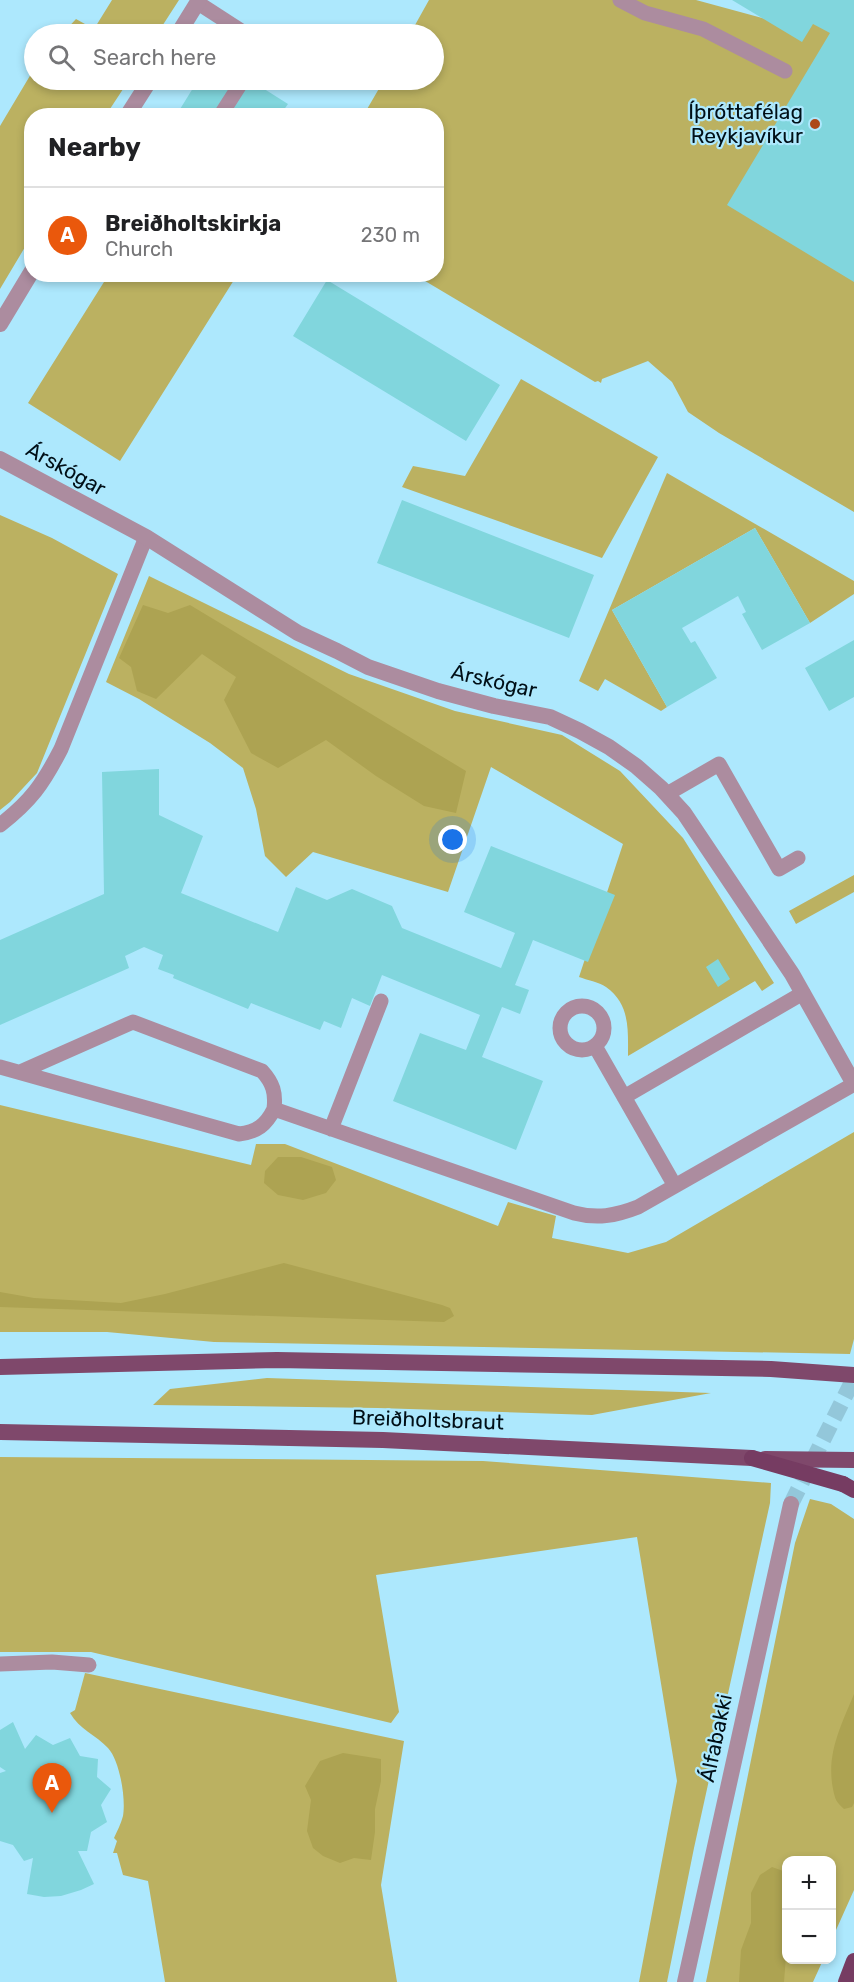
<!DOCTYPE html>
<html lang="en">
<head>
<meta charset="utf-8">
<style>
	body { margin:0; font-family:Rubik,sans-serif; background:#f6f6f6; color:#202124 }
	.controls { position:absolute; right:18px; bottom:18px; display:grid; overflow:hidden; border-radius:12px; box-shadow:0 3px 9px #0003 }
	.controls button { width:54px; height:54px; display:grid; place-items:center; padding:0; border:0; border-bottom:2px solid #e0e0e0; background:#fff; color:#202124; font:30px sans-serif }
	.you { position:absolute; left:453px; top:840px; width:21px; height:21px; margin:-15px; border:4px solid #fff; border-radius:50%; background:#1a73e8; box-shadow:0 0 0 9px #1a73e833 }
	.badge { display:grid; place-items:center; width:39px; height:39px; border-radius:50%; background:#ea580c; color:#fff; font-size:20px; font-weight:700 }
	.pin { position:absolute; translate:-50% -50px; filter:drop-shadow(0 2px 3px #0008) }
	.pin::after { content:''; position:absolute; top:32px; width:21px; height:18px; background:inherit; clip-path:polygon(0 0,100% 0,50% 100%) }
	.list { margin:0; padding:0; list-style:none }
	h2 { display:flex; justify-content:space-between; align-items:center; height:78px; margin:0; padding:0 24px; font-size:26px }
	h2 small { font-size:20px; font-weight:400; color:#757577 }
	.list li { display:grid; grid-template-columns:39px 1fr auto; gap:18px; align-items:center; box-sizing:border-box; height:96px; padding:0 24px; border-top:2px solid #e0e0e0 }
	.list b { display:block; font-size:22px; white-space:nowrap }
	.list p { margin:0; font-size:20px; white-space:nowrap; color:#757577 }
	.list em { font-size:20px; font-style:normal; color:#757577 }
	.icon { flex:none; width:33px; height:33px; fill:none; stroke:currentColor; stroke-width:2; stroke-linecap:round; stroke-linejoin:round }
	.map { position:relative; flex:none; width:854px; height:1982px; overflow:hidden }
	.search { position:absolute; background:#fff; box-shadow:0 3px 9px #0003; left:24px; top:24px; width:420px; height:66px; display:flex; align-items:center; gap:15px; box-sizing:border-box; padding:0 21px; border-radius:33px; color:#757577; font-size:22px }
	.panel { position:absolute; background:#fff; box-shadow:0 3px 9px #0003; left:24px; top:108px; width:420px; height:174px; border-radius:24px }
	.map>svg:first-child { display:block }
	.green { fill:#bbb161 }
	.forest { fill:#ada352 }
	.building { fill:#81d6dd }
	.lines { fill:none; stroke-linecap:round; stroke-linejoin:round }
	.minor-tunnel { stroke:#93c7da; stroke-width:16; stroke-dasharray:16 8; stroke-linecap:butt }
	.service { stroke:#ac8c9f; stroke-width:15 }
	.minor { stroke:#ac8c9f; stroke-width:16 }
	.tertiary { stroke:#ac8c9f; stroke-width:16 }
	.primary { stroke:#7f486b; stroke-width:16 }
	.trunk { stroke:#763c62; stroke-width:16 }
	.primary-bridge { stroke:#7f486b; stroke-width:16 }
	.trunk-bridge { stroke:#763c62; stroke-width:16 }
	.poi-dot { fill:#ad4919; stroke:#ade8fd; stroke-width:2 }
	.labels { text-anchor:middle; stroke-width:4.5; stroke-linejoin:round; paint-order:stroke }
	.poi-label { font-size:21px; fill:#000f17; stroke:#ade8fd; text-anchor:end }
	.street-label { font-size:21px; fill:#000f17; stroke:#ade8fd }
</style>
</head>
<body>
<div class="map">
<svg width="854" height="1982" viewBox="0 0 854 1982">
	<rect width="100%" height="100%" fill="#ade8fd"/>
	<path class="green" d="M112 0H179L157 34H62L76 19 94 29Z
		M429 0H696L795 27 854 0V512L719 433 688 412 672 382 648 361 602 379 601 383 598 381 595 382 415 275 436 274V116H363L384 80H434V34H410Z
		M34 69V80H129L106 115 32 116 31 237 0 289V126Z
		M109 274 224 275 234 280 120 461 28 403Z
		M521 379 658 457 602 558 402 487 413 466 465 476Z
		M667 473 854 581V594L810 623 755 528 612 610 667 707 661 711 605 679 598 691 579 681Z
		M0 515 52 538 118 574 37 773 10 802 0 810Z
		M149 576 349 674 455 711 562 735 620 771 683 838 774 983 762 991 755 981 628 1056C628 1029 630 1004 606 987 599 982 587 980 579 977L623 844 491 767 448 892 313 852 286 877 265 856 256 809 243 768 210 743 139 699 106 682Z
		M854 875V892L796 924 789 911Z
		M0 1105 251 1165 256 1144H285L498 1226 508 1202 556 1216 552 1238 628 1253 666 1242 854 1132V1339L850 1354 214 1342 107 1332H0Z
		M267 1378 711 1393 592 1415 378 1408 153 1405 170 1389Z
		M0 1457 483 1461 771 1483 770 1503 694 1848 667 1982H639L677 1781 637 1537 376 1575 399 1712 391 1723 91 1652H0Z
		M810 1499 831 1504 854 1519V1890L832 1939V1860H786V1960H823L813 1982H706L795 1543Z
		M85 1673 404 1741 381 1885 397 1982H165L148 1881 123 1875 117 1853H113L117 1841 114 1838C117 1831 121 1824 123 1816 126 1799 120 1761 108 1748 96 1735 79 1729 70 1713L75 1710Z"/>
	<path class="forest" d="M143 605 168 613 190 605 466 771 456 813 424 806 376 776 326 740 278 768 251 753 224 700 236 677 202 654 156 699 137 691 131 667 119 658Z
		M278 1157H301L332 1167 336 1180 326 1193 303 1200 278 1195 264 1183 265 1171Z
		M284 1263 442 1305 450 1308 454 1316 444 1322 0 1307V1292L34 1298 121 1303 165 1294Z
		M854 1694V1803L852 1807 844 1809C836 1802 835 1799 833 1789 826 1754 841 1726 854 1694Z
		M343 1753 381 1759V1781L375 1809V1832L371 1860 354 1858 340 1863 323 1856 313 1848 307 1831 311 1800 305 1786 320 1761Z
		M772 1867 786 1872V1956L784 1982H739L741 1950 751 1923V1893L760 1875Z"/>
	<path class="building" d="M732 0H854V282L727 205 830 33 813 24 802 42Z
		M198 80H250L288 104 283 111 291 116H180L177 114Z
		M327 280 500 385 466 441 293 336Z
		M402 500 594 575 569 638 377 563Z
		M755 528 810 623 762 650 742 614 746 612 738 596 682 628 691 643 695 641 717 678 667 707 612 610Z
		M854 640V697L829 711 805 668Z
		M159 769V815L203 836 181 893 278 932 296 887 327 900 352 889 392 906 402 928 501 968 515 933 464 912 491 846 615 895 588 962 533 940 515 985 529 990 520 1014 502 1007 482 1057 543 1081 516 1150 393 1101 420 1033 466 1050 480 1015 382 975 370 1006 352 998 341 1028 324 1021 320 1030 251 1003 248 1009 173 978 174 975 158 969 163 955 144 947 125 956 129 968 0 1025V940L104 894 102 772Z
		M718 959 730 979 718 987 706 967Z
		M13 1722 25 1749 36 1735 53 1745 70 1738 80 1756 98 1759 97 1777 111 1789 101 1805 107 1822 91 1832 87 1851H78L94 1884 81 1890 61 1896 44 1897 27 1894 33 1858 24 1861 13 1845 0 1841V1773L6 1771 0 1767V1730Z"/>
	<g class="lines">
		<path class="minor-tunnel" d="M791 1504 854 1378"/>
		<path class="service" d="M620 0 645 13 703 29 785 71
			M198 3 246 34
			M220 116 243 80
			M667 794 719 764 779 869 798 858
			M0 825C31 801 43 784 61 749L146 537
			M560 1028a22 22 0 1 1 44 0a22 22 0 1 1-44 0Z
			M595 1046 675 1186
			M0 1067 239 1134C257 1132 266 1125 274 1109L574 1213C597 1219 615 1216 638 1207L854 1084
			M20 1072 133 1022 262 1071C273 1083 276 1093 274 1109
			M624 1097 803 993
			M331 1129 381 1001
			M0 1664 52 1662 89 1665"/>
		<path class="minor" d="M0 459 146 537 298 633 337 651 368 667 438 691 494 706 550 717 580 731 609 747 636 766 661 788 684 813 792 974 854 1084
			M685 1982 791 1504"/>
		<path class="tertiary" d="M178 34 199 0
			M127 116 150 80
			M0 324 32 271"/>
		<path class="primary" d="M0 1367 277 1360 771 1369 854 1375
			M0 1432 383 1440 752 1458"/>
		<path class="trunk" d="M843 1484 854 1490
			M846 1982 854 1961"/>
		<path class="primary-bridge" d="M765 1459 854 1460"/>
		<path class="trunk-bridge" d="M752 1458 843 1484"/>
	</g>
	<circle class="poi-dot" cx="815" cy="124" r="6"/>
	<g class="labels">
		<g class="poi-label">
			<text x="803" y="119">Íþróttafélag<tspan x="803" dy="24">Reykjavíkur</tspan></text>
		</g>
		<g class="street-label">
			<text transform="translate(66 469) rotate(29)" y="7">Árskógar</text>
			<text transform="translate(494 681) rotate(13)" y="7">Árskógar</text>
			<text transform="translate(428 1420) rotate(2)" y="7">Breiðholtsbraut</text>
			<text transform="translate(716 1738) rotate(-78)" y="7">Álfabakki</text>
		</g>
	</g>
</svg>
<div class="controls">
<button>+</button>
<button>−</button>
</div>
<div class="you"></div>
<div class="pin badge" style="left:52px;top:1813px">A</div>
<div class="search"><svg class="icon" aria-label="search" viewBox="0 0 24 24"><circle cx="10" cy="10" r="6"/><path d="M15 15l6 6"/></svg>Search here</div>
<section class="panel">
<h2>Nearby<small></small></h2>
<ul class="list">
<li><span class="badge">A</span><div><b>Breiðholtskirkja</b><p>Church</p></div><em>230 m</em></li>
</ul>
</section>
</div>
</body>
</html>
